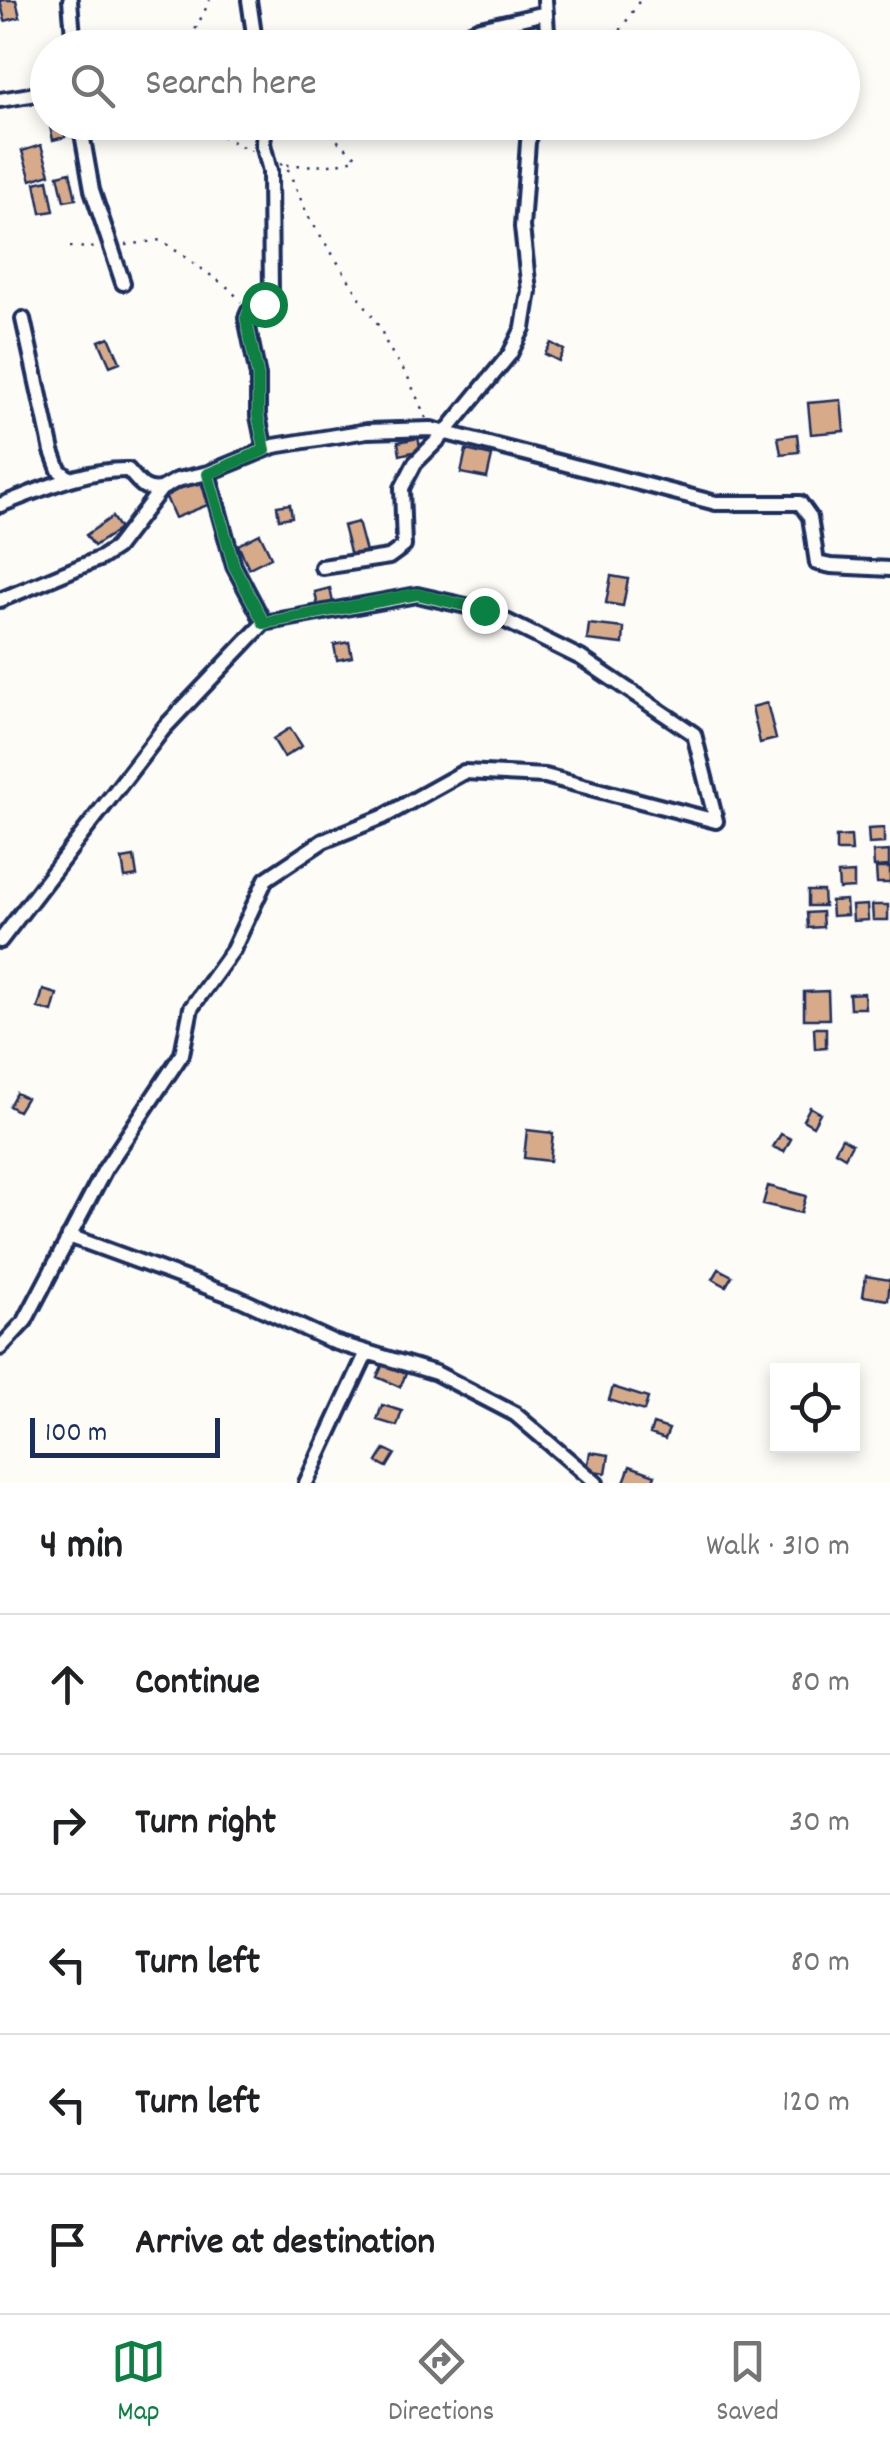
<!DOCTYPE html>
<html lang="en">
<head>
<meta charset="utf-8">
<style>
	body { margin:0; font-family:Dekko,sans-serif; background:#f2f2f2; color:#202124 }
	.controls { position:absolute; right:30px; bottom:30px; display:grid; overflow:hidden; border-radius:0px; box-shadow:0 5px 15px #0003 }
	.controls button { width:90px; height:90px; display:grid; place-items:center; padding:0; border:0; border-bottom:2px solid #e0e0e0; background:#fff; color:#202124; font:50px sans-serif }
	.scale { position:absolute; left:30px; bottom:25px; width:190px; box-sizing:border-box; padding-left:10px; border:5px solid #1b2f5e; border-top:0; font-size:28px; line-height:35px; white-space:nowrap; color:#1b2f5e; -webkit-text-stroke:8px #fdfcf7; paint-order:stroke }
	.stop { position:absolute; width:30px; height:30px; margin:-22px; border:8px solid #0b8043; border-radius:50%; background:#fff }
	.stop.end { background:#0b8043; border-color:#fff; box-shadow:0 2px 10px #0008 }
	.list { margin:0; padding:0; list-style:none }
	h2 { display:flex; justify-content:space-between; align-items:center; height:130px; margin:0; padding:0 40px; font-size:42px }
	h2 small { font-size:32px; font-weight:400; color:#757577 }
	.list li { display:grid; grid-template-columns:65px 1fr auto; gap:30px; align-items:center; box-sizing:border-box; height:140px; padding:0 40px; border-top:2px solid #e0e0e0 }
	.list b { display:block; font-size:38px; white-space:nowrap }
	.list em { font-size:32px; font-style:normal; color:#757577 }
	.icon { flex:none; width:55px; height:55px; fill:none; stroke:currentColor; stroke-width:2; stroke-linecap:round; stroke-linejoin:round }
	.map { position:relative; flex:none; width:890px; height:1483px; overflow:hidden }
	.search { position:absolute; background:#fff; box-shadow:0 5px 15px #0003; left:30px; right:30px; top:30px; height:110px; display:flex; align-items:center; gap:25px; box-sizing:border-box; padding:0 35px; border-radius:55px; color:#757577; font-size:38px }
	.sheet { height:830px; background:#fff }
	nav { display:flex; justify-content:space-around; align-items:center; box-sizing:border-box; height:140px; border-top:2px solid #e0e0e0; background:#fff; font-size:28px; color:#757577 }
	nav a { display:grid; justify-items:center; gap:5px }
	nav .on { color:#0b8043 }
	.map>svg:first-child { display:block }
	.building { fill:#d7aa89; stroke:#1b2f5e; stroke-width:2.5 }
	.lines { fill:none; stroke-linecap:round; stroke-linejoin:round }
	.minor-casing { stroke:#1b2f5e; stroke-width:20 }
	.path { stroke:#1b2f5e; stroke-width:2.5; stroke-dasharray:2.5 8; stroke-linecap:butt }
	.minor { stroke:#fdfcf7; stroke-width:12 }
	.route { stroke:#0b8043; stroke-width:12 }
</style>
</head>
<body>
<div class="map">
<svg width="890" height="1483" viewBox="0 0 890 1483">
	<rect width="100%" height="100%" fill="#fdfcf7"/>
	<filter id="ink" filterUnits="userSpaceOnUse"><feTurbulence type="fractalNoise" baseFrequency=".01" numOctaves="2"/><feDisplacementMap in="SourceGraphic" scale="20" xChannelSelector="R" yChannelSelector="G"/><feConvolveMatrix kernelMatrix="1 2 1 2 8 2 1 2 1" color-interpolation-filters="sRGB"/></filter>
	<g filter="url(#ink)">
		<path class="building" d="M0 0H16L20 17 5 21Z
			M49 122H62L65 137 53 140Z
			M90 122H117L118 133 91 136Z
			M41 145 50 174 31 180 22 151Z
			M70 172 76 199 64 201 58 175Z
			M48 180 54 211 41 213 35 183Z
			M109 337 120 362 110 366 99 341Z
			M551 343 564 350 559 361 545 354Z
			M841 400 844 431 811 434 808 403Z
			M797 434 799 452 781 454 778 437Z
			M418 438 421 450 400 455 398 442Z
			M466 450 492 456 487 478 461 473Z
			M200 480 210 504 175 518 165 495Z
			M290 504 292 517 279 519 277 506Z
			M112 517 120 529 94 546 86 535Z
			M358 522 366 552 351 556 343 526Z
			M260 534 271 557 249 568 238 545Z
			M611 576 628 579 623 606 606 603Z
			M330 588 333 603 318 607 315 592Z
			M589 624 624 628 623 644 587 640Z
			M349 642 352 657 337 660 334 645Z
			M767 703 776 739 760 743 752 707Z
			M290 728 302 746 284 757 273 739Z
			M884 828V843L869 844 868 829Z
			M851 836 852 851H836V837Z
			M889 851V866L874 867 873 852Z
			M134 857 137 876 125 878 122 859Z
			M876 868H890V883H877Z
			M854 873V888L839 889 838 874Z
			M808 891H823L824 906H808Z
			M846 900 847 915 832 916 831 901Z
			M867 905 868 920 853 921 852 906Z
			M872 905H888V920H873Z
			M822 912 823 927 808 928 807 913Z
			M43 990 57 994 52 1012 38 1008Z
			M828 991 829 1019H804V992Z
			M864 993 865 1008H850L849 994Z
			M814 1028H826V1048L815 1049Z
			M16 1093 26 1098 18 1111 9 1106Z
			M810 1107 820 1113 813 1126 803 1120Z
			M527 1130 553 1133 550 1161 524 1158Z
			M781 1134 791 1139 784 1152 773 1147Z
			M842 1138 852 1144 845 1157 835 1151Z
			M768 1186 806 1196 801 1213 763 1204Z
			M719 1269 732 1276 726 1286 713 1279Z
			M866 1276 890 1280 888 1300 863 1296Z
			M383 1364 406 1374 400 1387 377 1377Z
			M613 1387 648 1398 644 1411 609 1400Z
			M382 1405 402 1411 397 1426 377 1420Z
			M653 1424 669 1429 665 1439 650 1434Z
			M385 1449 395 1454 387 1467 377 1462Z
			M590 1452 609 1455 606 1473 587 1470Z
			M630 1466 655 1475 652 1483 624 1482Z"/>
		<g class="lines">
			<defs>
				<path id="minor" d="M70 0 74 48
					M249 0 256 48
					M545 0 548 48
					M403 48 444 44 480 28 546 13
					M0 100 48 92
					M80 122 92 190 123 283
					M23 319 52 451 59 470 70 479
					M265 450 258 416V376L246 318 249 311 271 298 270 171 263 144 265 122
					M208 473 234 566 264 623
					M0 505C41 490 83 469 128 470 139 482 144 492 161 489
					M322 567 389 557 404 546 402 488 415 463 445 433 510 354 523 328 529 291 522 227 528 142 535 122
					M0 600 101 558 116 548 161 489 177 480 208 473 274 446 367 431 431 429 716 503H800L810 517 817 563 831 566 890 569
					M0 941 164 728 264 623 417 595 484 610 581 658 694 734 716 821 545 776 464 772 383 817 323 841 266 879 233 950 191 1008 182 1054 105 1169 25 1321 0 1348
					M69 1236 238 1298 334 1342 436 1373 515 1414 596 1483
					M306 1483 367 1352"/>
			</defs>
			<use href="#minor" class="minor-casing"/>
			<path class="path" d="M186 48 210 0
				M609 48 640 0
				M194 122 251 151
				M280 164 286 165 308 216 381 330 388 347 407 375 426 418
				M287 165C311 165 335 169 357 157L315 122
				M126 245 161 240 230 289 241 302
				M70 247 98 248"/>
			<use href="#minor" class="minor"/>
		</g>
	</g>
	<g class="lines" filter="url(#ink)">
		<path class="route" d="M264 304 249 311 246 318 258 376V416L265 450 208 474 234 566 264 623 417 594 484 610"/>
	</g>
</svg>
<div class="controls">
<button><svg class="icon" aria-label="locate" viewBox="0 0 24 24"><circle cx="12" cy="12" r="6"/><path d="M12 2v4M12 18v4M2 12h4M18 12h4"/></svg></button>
</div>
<div class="scale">100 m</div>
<div class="stop" style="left:264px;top:304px"></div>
<div class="stop end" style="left:484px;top:610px"></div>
<div class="search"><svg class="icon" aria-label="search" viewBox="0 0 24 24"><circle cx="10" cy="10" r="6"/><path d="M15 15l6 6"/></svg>Search here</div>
</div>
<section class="sheet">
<h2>4 min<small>Walk · 310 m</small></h2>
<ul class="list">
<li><svg class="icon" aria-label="ahead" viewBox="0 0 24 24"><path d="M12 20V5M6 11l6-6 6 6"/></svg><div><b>Continue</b></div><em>80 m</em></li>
<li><svg class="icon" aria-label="right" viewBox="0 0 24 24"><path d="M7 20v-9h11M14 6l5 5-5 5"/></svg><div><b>Turn right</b></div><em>30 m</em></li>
<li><svg class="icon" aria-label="left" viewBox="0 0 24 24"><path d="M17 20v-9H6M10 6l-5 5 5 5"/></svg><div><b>Turn left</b></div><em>80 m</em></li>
<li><svg class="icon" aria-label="left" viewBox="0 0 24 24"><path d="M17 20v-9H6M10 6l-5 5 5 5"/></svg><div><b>Turn left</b></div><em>120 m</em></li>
<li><svg class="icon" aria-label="arrive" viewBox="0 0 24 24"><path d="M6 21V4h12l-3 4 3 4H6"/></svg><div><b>Arrive at destination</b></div></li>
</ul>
</section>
<nav>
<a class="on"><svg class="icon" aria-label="map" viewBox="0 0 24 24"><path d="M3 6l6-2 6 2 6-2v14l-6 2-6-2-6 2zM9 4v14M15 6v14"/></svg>Map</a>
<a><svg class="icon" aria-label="directions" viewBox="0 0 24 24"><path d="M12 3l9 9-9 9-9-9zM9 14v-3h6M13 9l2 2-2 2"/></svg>Directions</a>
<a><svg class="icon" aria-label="saved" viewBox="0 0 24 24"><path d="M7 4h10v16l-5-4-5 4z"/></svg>Saved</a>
</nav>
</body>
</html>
